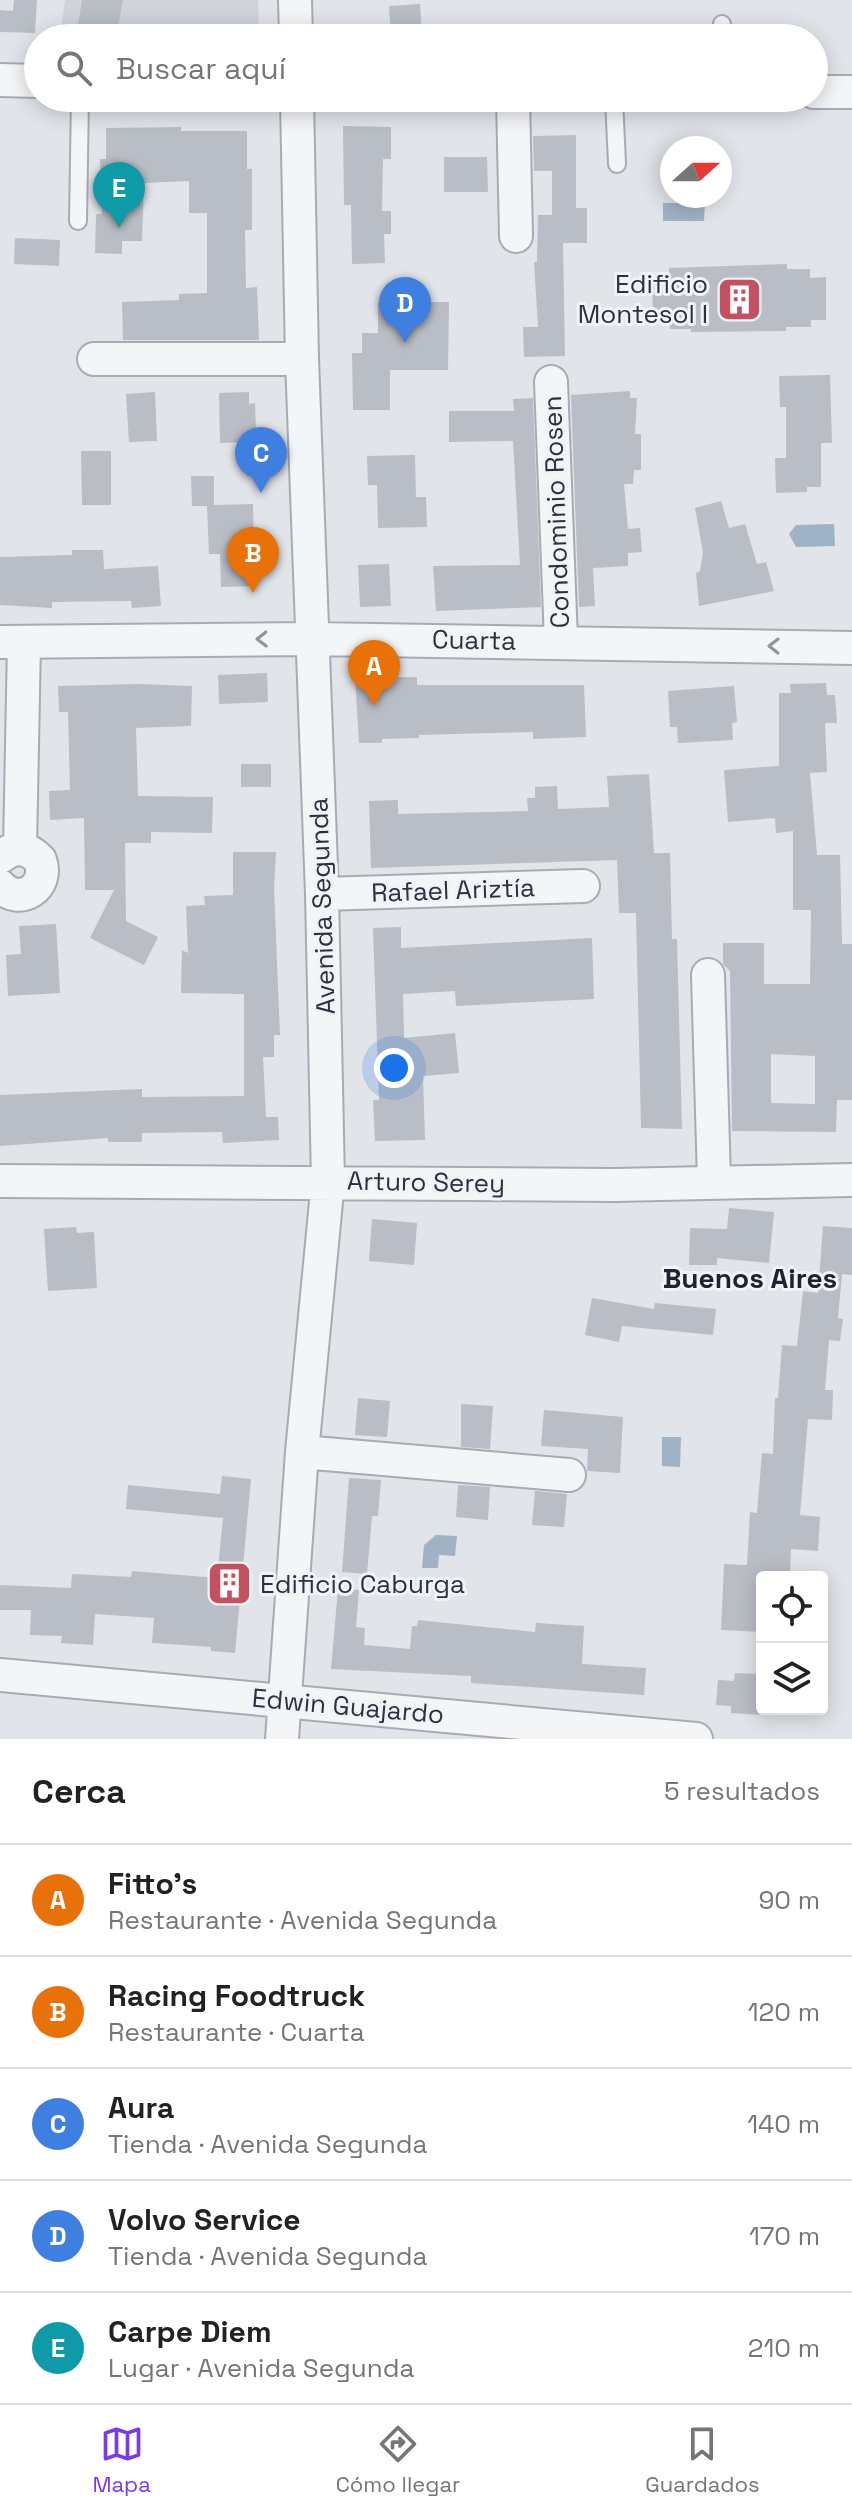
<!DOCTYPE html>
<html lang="es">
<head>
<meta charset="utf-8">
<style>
	body { margin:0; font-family:"Space Grotesk",sans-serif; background:#f6f6f6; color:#222 }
	.controls { position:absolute; right:24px; bottom:24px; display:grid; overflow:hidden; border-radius:8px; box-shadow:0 4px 20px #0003 }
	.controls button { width:72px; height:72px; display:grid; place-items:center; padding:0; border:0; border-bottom:2px solid #e0e0e0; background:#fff; color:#222; font:40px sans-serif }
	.compass { position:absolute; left:660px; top:136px; width:72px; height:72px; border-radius:50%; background:#fff; box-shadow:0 4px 20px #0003; rotate:69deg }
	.you { position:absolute; left:394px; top:1068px; width:28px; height:28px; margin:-20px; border:6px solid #fff; border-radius:50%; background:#1a73e8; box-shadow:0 0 0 12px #1a73e833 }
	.badge { display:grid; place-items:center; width:52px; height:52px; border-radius:50%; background:#7c3aed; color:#fff; font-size:26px; font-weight:700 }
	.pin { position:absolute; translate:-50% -66px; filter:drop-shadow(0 2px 4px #0008) }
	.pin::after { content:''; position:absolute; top:42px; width:28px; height:24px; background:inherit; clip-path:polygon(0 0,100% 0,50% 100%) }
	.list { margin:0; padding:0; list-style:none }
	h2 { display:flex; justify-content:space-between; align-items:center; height:104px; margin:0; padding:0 32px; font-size:34px }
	h2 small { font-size:26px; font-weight:400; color:#767676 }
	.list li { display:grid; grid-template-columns:52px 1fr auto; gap:24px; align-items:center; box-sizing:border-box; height:112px; padding:0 32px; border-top:2px solid #e0e0e0 }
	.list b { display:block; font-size:30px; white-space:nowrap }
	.list p { margin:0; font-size:26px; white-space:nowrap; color:#767676 }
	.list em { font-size:26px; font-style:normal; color:#767676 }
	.icon { flex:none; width:44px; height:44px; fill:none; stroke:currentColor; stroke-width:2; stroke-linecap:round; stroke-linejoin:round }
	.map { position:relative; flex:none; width:852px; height:1739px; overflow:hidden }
	.search { position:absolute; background:#fff; box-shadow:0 4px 20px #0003; left:24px; right:24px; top:24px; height:88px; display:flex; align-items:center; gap:20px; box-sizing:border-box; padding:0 28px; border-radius:44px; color:#767676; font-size:30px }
	.sheet { height:664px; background:#fff }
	nav { display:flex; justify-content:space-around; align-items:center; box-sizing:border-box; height:112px; border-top:2px solid #e0e0e0; background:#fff; font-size:22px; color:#767676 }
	nav a { display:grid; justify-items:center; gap:4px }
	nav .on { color:#7c3aed }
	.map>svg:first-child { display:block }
	.built { fill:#d0d3da }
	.water { fill:#a0b2c5 }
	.building { fill:#b9bdc5; fill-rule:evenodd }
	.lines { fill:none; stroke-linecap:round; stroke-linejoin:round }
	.lane-casing { stroke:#a7abb3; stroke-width:20 }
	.street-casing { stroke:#a7abb3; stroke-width:36 }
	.lane { stroke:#f4f5f7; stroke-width:16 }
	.street { stroke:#f4f5f7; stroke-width:32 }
	.oneway { stroke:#90949b }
	.labels { text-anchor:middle; stroke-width:6; stroke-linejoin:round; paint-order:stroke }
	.poi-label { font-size:26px; fill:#2b323f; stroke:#f1f3f6; text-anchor:end }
	.street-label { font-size:26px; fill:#2b323f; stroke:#f1f3f6 }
	.neighbourhood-label { font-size:28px; font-weight:bold; fill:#1d2330; stroke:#f1f3f6 }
</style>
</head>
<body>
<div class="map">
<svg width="852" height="1739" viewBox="0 0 852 1739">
	<rect width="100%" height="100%" fill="#e1e4e9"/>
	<path class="built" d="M65 0H258L259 38H60Z"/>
	<path class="water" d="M663 203H705L704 221H663Z
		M834 524 835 546 796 547 789 534 796 525Z
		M662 1437H681L680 1467 662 1466Z
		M436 1535 457 1536 455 1556 439 1555 438 1568H422L424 1545Z"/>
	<path class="building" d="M14 0H37L35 33 0 32V10L13 11Z
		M82 0H123L116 38 77 31Z
		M420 4 422 38H391L389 6Z
		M343 126 391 127V159H383L382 211H391V234H384L385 263 352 264 351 205H344Z
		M181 127V131H247V169H252V230H245L246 288 257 287 259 340H123L122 302 179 300V294L207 293V213H189V181L144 183 142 241H122V254L95 253 96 214H102L100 159H106V128Z
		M576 135V208H587V243H563L565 356 524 357 523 327H538L534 262H537L538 215H552V171H534L533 136Z
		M444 157H487L488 192H444Z
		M15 238 60 240 59 266 14 264Z
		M787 264V269H810V278L826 277V320H811V327H786V331L691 332V329H670L669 320H653L652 276 669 277V268Z
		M378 302H449L448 370H390V410H353L352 353H362V333H378Z
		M830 375 832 443H821V487H807V492L776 493 775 458H786V407H780L779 376Z
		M630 391V398H637L635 434H641V470H634L633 484H624L628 529 640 528 642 552 628 553V566L593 568 595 606 579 607 571 395Z
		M155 392 157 441 129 442 126 394Z
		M249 392V404L255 403 256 434H251V442L220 443 219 393Z
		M533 398 541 607 436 611 433 566 520 565 513 441 449 442V411H514L513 399Z
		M81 451H111V505H82Z
		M415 455 416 497H426L427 527 378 528 377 485H368L367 456Z
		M191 476H214V505L253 504 255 586 221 587 220 554H209L207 506H192Z
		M721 501 729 528 745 524 757 564 766 562 774 591 699 606 696 573 700 571 703 552 695 508Z
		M72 550H103L104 569 158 566 161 606 132 608 131 601 52 602V608L0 605V557L72 555Z
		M389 564 391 606 360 607 358 565Z
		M267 673 268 702 219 704 218 675Z
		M355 677H417V685H584L586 737 533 739V732L419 735V738L382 739V743H359Z
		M826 683 827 695H835L837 723H825L827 772 810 773 817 855H840L842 944H852V1100H837L836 1132 732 1131 730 971 723 964V943H764V984H810L811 910H793V831L776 833 775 818 728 822 724 770 779 766V693H791L790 684ZM771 1054 815 1056V1104L771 1103Z
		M139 684 192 686 191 726 136 728 138 796 213 797 212 833 151 832V843H125L126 921 158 937 144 965 90 938 114 890H85L84 818 50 820 49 791 70 790 68 712H59L58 686Z
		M734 686 737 722 732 723 733 740 678 743 677 727H670L668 691Z
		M241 764H271V787H241Z
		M649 774 654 853H670L672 939H677L682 1129 641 1128 636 913H619L617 860 371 868 369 801 398 800V814L528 811 527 798H535V787L557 786 558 809 609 807 607 776Z
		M233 852H276L274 888 280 1035H274V1057H263L266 1117H278L279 1140 223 1143 222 1132 142 1133V1142H108V1138L0 1146V1095L142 1089V1097L244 1096V994L181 993 182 950 188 953 186 906 205 905 204 896 233 895Z
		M56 924 60 993 8 996 6 955 21 954 19 926Z
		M401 927V948L592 938 594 999 456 1006 455 991 403 994 404 1038 455 1033 459 1073 423 1076 425 1140 375 1141 373 1100H379L373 928Z
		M729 1208 774 1212 769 1263 717 1258V1265H689L690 1228 727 1229Z
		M372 1219 417 1223 414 1265 369 1261Z
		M823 1226 852 1228V1275L842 1274 838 1318 843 1319 840 1341 829 1340 825 1390H833L832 1420 808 1419 800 1515 820 1517 818 1551 791 1549 790 1577H762V1632L721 1630 724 1564 747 1565 750 1512 757 1513 762 1453 773 1454 775 1398H778L782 1345 797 1346 803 1291 818 1293Z
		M76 1227 77 1233 94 1232 97 1288 48 1291 44 1229Z
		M592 1298 654 1309 655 1303 716 1309 713 1335 622 1326 619 1342 585 1335Z
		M358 1398 390 1401 387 1437 355 1435Z
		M461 1404 493 1406 490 1449 461 1447Z
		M544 1410 623 1417 620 1473 587 1471 588 1449 541 1446Z
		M222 1476 251 1479 235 1653 211 1651V1647L152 1643 154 1618 95 1614 93 1645 61 1643 62 1636 30 1635 31 1610H0V1585L71 1588 72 1574 131 1577 132 1571 217 1578 223 1518 126 1509 128 1485 220 1494Z
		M349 1478 381 1480 378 1516H372L367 1574 342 1572Z
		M458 1485 490 1487 488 1520 456 1517Z
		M535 1491 567 1494 564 1527 532 1525Z
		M338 1589 359 1590 356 1627 365 1628 364 1645 410 1649 412 1626H417L418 1620 535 1632 536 1623 584 1626 582 1664 646 1668 644 1695 471 1683V1676L331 1669Z
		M735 1673 762 1674V1715L731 1713V1706L716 1705 718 1680 734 1681Z"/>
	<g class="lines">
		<defs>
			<path id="lane" d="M722 24 723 38
				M614 98 617 164
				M78 221 80 98"/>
			<path id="street" d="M295 0 296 38
				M0 80 38 81
				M814 92H852
				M513 98 516 236
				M94 359H302
				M551 382 561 641
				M0 642 314 639 852 648
				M20 849 24 643
				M0 886C20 907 50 887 40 860 29 848 15 845 2 856
				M322 894 583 886
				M708 975 714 1180
				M0 1181 615 1185 852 1180
				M302 1452 569 1475
				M0 1675 696 1739
				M282 1739 302 1452 328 1181 322 894 302 359 297 98"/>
		</defs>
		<use href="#lane" class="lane-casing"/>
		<use href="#street" class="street-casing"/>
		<use href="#lane" class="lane"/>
		<use href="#street" class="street"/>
	</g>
	<defs><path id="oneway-chevron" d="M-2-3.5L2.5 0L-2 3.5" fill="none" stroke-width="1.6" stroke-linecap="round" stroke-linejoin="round" transform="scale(2)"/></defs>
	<g class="oneway">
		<use href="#oneway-chevron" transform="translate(262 639) rotate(179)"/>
		<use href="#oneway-chevron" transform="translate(774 646) rotate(-179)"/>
	</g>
	<defs>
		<symbol id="building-square" viewBox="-11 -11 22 22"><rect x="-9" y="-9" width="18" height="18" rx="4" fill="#c25262" stroke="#f1f3f6"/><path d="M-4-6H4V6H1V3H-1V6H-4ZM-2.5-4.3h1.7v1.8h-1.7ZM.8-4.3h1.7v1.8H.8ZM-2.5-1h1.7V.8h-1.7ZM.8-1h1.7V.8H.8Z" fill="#fff"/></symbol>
	</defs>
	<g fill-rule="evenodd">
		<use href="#building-square" x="714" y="274" width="51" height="51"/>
		<use href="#building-square" x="204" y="1558" width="51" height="51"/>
	</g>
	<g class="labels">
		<g class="poi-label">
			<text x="708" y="293">Edificio<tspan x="708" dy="30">Montesol I</tspan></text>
			<text x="260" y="1593" text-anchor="start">Edificio Caburga</text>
		</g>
		<g class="street-label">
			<text transform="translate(556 512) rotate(-92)" y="9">Condominio Rosen</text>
			<text transform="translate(474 640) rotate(1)" y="9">Cuarta</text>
			<text transform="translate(453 890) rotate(-2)" y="9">Rafael Ariztía</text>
			<text transform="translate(322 906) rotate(-92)" y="9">Avenida Segunda</text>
			<text transform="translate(426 1182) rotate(1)" y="9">Arturo Serey</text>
			<text transform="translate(348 1706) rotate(5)" y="9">Edwin Guajardo</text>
		</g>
		<g class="neighbourhood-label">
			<text x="750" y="1288">Buenos Aires</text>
		</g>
	</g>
</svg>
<div class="controls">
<button><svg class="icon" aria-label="locate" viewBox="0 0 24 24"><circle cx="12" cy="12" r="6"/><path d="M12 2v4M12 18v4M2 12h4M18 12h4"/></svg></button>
<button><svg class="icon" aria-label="layers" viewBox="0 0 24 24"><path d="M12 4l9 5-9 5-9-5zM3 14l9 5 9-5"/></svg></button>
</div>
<svg class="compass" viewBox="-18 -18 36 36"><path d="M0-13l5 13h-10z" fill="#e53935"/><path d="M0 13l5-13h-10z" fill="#767676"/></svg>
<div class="you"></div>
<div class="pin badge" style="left:374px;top:706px;background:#e8710a">A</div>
<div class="pin badge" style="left:253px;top:593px;background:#e8710a">B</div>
<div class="pin badge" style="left:261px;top:493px;background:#3f7fe0">C</div>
<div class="pin badge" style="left:405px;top:343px;background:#3f7fe0">D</div>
<div class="pin badge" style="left:119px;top:228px;background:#0f9aa8">E</div>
<div class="search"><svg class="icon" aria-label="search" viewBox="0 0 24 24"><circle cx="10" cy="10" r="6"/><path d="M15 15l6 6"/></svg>Buscar aquí</div>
</div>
<section class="sheet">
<h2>Cerca<small>5 resultados</small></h2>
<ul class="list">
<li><span class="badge" style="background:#e8710a">A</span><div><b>Fitto's</b><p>Restaurante · Avenida Segunda</p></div><em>90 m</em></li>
<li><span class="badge" style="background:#e8710a">B</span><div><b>Racing Foodtruck</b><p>Restaurante · Cuarta</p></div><em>120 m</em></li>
<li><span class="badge" style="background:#3f7fe0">C</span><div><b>Aura</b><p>Tienda · Avenida Segunda</p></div><em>140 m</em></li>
<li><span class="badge" style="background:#3f7fe0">D</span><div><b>Volvo Service</b><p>Tienda · Avenida Segunda</p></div><em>170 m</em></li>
<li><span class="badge" style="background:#0f9aa8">E</span><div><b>Carpe Diem</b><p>Lugar · Avenida Segunda</p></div><em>210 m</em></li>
</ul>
</section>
<nav>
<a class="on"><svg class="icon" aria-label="map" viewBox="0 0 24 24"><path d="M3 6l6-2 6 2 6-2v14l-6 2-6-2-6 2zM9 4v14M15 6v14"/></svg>Mapa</a>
<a><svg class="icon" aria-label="directions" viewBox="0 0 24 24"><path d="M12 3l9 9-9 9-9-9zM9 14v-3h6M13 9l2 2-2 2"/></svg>Cómo llegar</a>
<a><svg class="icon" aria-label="saved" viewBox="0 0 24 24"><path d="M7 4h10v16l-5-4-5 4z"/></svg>Guardados</a>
</nav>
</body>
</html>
